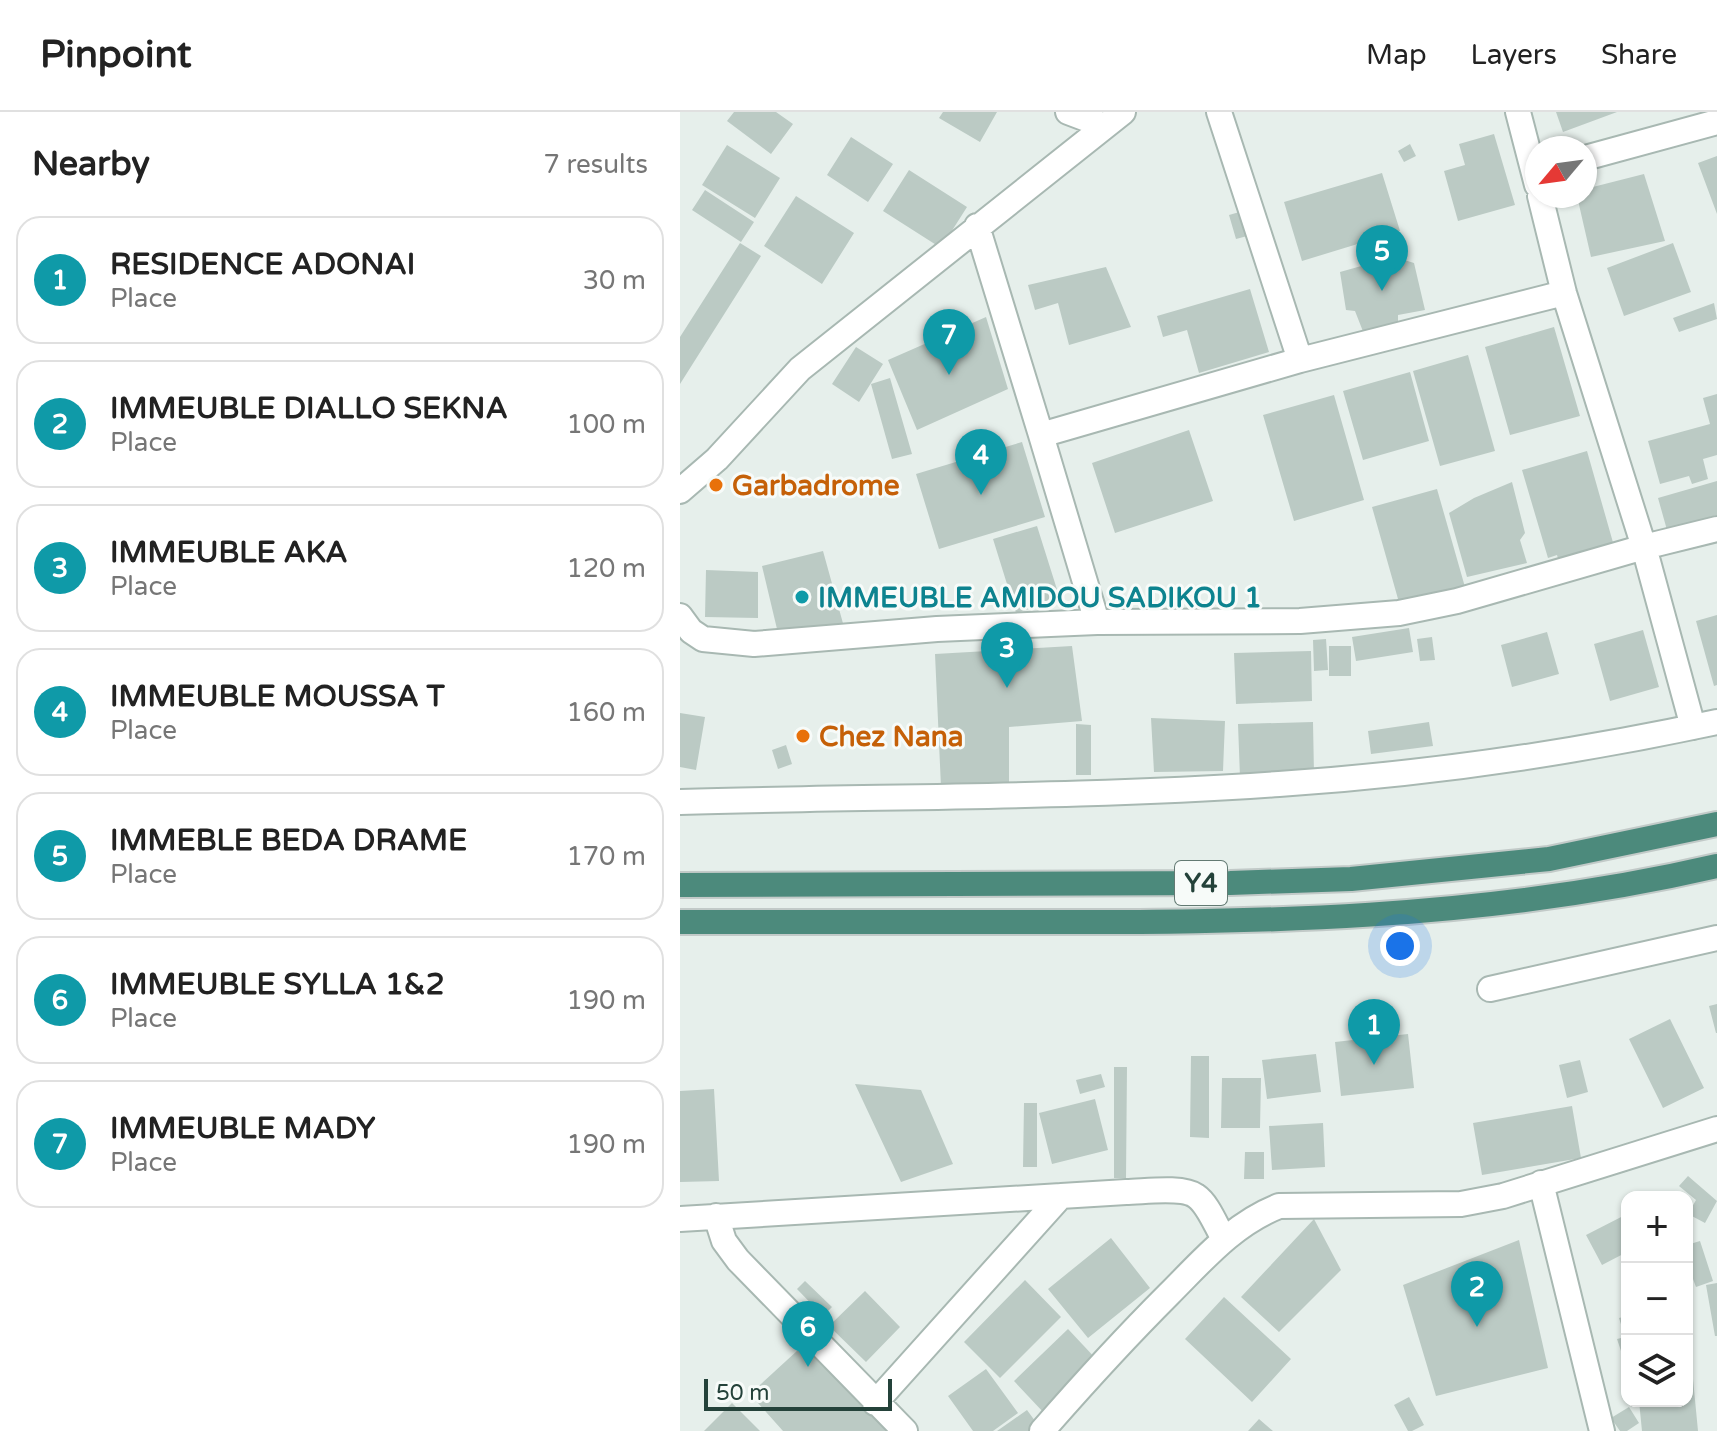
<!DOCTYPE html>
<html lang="en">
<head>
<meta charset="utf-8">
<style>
	body { margin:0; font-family:"Varela Round",sans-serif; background:#f6f6f6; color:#222 }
	.controls { position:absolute; right:24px; bottom:24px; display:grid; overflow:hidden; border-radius:16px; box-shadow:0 2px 6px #0004 }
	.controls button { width:72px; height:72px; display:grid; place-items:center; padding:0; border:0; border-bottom:2px solid #e0e0e0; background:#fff; color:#222; font:40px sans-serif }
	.compass { position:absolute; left:845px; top:24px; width:72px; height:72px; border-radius:50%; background:#fff; box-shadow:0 2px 6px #0004; rotate:241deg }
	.scale { position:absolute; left:24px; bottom:20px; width:188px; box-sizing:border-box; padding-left:8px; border:4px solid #24423a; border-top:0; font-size:22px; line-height:28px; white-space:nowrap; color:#24423a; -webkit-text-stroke:6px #f7fbf9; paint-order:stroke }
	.you { position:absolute; left:720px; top:834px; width:28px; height:28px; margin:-20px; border:6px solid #fff; border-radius:50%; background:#1a73e8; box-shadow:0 0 0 12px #1a73e833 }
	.badge { display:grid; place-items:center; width:52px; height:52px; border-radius:50%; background:#804e3d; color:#fff; font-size:26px; font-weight:700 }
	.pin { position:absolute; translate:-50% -66px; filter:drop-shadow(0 2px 4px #0008) }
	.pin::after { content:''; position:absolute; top:42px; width:28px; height:24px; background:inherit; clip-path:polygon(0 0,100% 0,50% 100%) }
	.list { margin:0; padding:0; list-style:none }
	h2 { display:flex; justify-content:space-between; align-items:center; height:104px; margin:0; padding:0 32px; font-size:34px }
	h2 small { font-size:26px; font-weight:400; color:#767676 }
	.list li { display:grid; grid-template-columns:52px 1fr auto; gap:24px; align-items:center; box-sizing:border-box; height:128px; margin:0 16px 16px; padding:0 16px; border:2px solid #e0e0e0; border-radius:24px }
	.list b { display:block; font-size:30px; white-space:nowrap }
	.list p { margin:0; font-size:26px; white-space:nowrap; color:#767676 }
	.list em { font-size:26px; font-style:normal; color:#767676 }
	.icon { flex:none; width:44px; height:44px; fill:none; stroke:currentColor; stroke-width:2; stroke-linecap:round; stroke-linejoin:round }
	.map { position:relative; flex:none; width:1037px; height:1319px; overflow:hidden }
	header { display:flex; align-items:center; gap:48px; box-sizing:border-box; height:112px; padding:0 40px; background:#fff; border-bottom:2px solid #e0e0e0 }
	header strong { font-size:38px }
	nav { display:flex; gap:44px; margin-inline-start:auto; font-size:28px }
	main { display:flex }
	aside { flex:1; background:#fff }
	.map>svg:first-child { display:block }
	.building { fill:#bbcac4 }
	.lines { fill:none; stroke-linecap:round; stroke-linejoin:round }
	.minor-casing { stroke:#a8b8b2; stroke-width:28 }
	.trunk-casing { stroke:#c2cac8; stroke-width:28 }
	.minor { stroke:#fff; stroke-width:24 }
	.trunk { stroke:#4c8a7c; stroke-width:24 }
	.food-dot { fill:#e8710a; stroke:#f7fbf9; stroke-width:3 }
	.culture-dot { fill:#0f9aa8; stroke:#f7fbf9; stroke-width:3 }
	.labels { text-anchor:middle; stroke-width:6; stroke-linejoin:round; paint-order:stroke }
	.shield { fill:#f7fbf9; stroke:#637a73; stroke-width:2 }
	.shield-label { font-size:26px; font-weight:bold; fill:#24423a }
	.food-label { font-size:28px; font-weight:bold; fill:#c56008; stroke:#f7fbf9; text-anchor:start }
	.culture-label { font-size:28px; font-weight:bold; fill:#0d838f; stroke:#f7fbf9; text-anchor:start }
</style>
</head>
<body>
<header>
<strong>Pinpoint</strong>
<nav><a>Map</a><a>Layers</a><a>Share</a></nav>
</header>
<main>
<aside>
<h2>Nearby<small>7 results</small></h2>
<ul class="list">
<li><span class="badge" style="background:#0f9aa8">1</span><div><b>RESIDENCE ADONAI</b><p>Place</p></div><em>30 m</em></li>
<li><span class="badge" style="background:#0f9aa8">2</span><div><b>IMMEUBLE DIALLO SEKNA</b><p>Place</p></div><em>100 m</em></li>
<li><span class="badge" style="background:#0f9aa8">3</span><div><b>IMMEUBLE AKA</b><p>Place</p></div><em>120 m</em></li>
<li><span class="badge" style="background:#0f9aa8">4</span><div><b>IMMEUBLE MOUSSA T</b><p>Place</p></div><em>160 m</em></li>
<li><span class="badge" style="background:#0f9aa8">5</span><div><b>IMMEBLE BEDA DRAME</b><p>Place</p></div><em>170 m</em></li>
<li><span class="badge" style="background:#0f9aa8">6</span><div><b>IMMEUBLE SYLLA 1&amp;2</b><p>Place</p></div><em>190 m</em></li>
<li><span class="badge" style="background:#0f9aa8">7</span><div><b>IMMEUBLE MADY</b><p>Place</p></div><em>190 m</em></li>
</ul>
</aside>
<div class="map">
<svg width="1037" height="1319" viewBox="0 0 1037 1319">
	<rect width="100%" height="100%" fill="#e6efeb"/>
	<path class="building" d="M54 0H96L113 12 91 42 47 9Z
		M263 0H317L300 30 259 6Z
		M876 0H937L883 20Z
		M814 22 835 93 778 109 764 59 785 53 779 32Z
		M171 25 213 52 188 90 147 63Z
		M730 32 736 44 724 50 718 39Z
		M47 33 100 66 75 106 22 73Z
		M1037 44V102L1018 51Z
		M229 58 287 95 261 136 203 99Z
		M702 61 720 119 622 149 604 90Z
		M964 62 985 129 911 145 897 84H905V77Z
		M25 78 74 110 61 130 12 98Z
		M116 84 174 121 142 172 84 134Z
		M563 99 571 123 556 127 549 103Z
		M60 131 81 144 0 272V225Z
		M993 131 1011 180 944 204 927 156Z
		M721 147 734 151 745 198 718 203V214L684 222 675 199 666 198 660 160 692 151 703 158Z
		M426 155 451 215 389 233 378 191 355 198 348 173Z
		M570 177 589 240 519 261 507 218 483 225 477 204Z
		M1034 191 1037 207 999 220 993 206Z
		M306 205 328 277 237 318 208 248Z
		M874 215 900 304 830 323 805 235Z
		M176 235 203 252 179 290 152 272Z
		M788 243 815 339 760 354 733 259Z
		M730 260 749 329 683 348 663 279Z
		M210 266 232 342 212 347 191 272Z
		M1037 282V343L1023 347 1028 367 1012 372 1009 364 980 372 968 329 1030 312 1023 286Z
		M654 283 684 388 614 409 583 303Z
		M509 318 533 389 435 421 412 351Z
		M342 330 365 405 259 437 236 362Z
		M907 339 934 434 879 450 877 443 868 446 842 358Z
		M1037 369V403L1026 406 1028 410 987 418 978 386Z
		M832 370 845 421 840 428 847 451 787 465 769 401 794 386Z
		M757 377 785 475 720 494 692 395Z
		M357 414 380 487 336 501 313 427Z
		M143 439 164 515 97 517 82 454Z
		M26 458 78 460V506L25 505Z
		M1037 503V573L1034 574 1016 509Z
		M729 516 733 540 676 549 672 525Z
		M963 518 979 575 930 589 914 532Z
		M867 520 879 562 832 575 821 533Z
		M752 525 755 548 740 549 737 527Z
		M646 527 648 558 634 559 633 528Z
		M392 534 402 609 329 615V674L261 675 255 542Z
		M649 534H671V564H649Z
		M631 539 632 589 556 592 554 541Z
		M0 601 25 605 16 658 0 655Z
		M471 606 545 609 543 659 474 660Z
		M633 610 634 662 560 665 558 612Z
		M749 610 753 634 691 642 688 619Z
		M396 612 411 613V663H396Z
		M106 633 112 652 98 657 92 638Z
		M1037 892V921H1036L1029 894Z
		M990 907 1024 976 983 996 949 927Z
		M728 922 734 976 661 984 655 930Z
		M636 942 641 980 587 987 582 948Z
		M511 944H529V1026L510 1025Z
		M900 948 908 980 887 986 879 953Z
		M434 955H447L446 1066H434Z
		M421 962 425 975 400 982 396 968Z
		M542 966H581L580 1016H541Z
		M175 972 241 978 273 1052 221 1070Z
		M34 977 39 1069 0 1070V979Z
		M415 987 428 1038 372 1052 359 1001Z
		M344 991H357V1055H343Z
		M892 994 901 1046 802 1063 793 1011Z
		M643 1011 645 1055 592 1058 589 1014Z
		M565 1040H584V1067H564Z
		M1008 1064 1037 1089 1025 1111 1008 1102 1016 1088 999 1074Z
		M947 1102V1140L922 1153 906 1123Z
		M634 1107 661 1158 599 1220 561 1185Z
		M431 1126 470 1176 408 1226 368 1177Z
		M839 1128 868 1256 756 1284 723 1173Z
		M1020 1129 1033 1169 1016 1175 1010 1159 1007 1160V1133Z
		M345 1168 381 1205 320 1266 284 1230Z
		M125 1169 152 1195 143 1204 117 1177Z
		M1037 1171V1224H1035L1026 1173Z
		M185 1179 220 1215 186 1250 149 1214Z
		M544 1185 611 1247 572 1290 505 1227Z
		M947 1204V1244L943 1245 937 1227 945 1225 939 1206Z
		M388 1217 418 1249 364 1301 334 1269Z
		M130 1227 219 1319H103L70 1282Z
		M306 1257 338 1301 313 1319H293L268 1284Z
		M1013 1267 1018 1319H962L959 1289H1007V1268Z
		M729 1285 744 1313 732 1319H728L714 1293Z
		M52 1291 80 1319H24Z
		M949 1295 959 1311 947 1319H940L931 1306Z
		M347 1298 358 1313 350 1319H317Z
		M579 1307 593 1319H568Z"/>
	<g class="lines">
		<defs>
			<path id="minor" d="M388 0 425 14
				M539 0 620 248
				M838 0 857 73
				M905 46 1037 10
				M860 84 884 181 964 435 1013 615
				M297 114 361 323
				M0 379 37 347 120 257 443 0
				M0 504 11 519 23 527 74 532 257 517 417 510 620 509 719 501 777 489 964 435 1037 417
				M417 510 361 323 620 248 884 181
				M0 690C200 684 400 686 599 672 747 662 893 641 1037 610
				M810 877 1037 826
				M861 1071 922 1319
				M36 1104 44 1129 58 1148 225 1319
				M0 1107 446 1080C463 1080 502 1074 516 1084 528 1092 536 1114 544 1127
				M195 1291 381 1084
				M362 1319C403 1272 445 1226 489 1182 523 1148 553 1112 599 1094L781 1092 823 1084 1037 1017"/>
			<path id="trunk" d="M0 773 550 771 671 767 869 747 1037 712
				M0 810C113 810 226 810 339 810 576 811 805 808 1037 754"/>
		</defs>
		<use href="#minor" class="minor-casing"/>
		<use href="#trunk" class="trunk-casing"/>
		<use href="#minor" class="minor"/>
		<use href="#trunk" class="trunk"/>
	</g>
	<g class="food-dot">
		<circle cx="36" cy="373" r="8"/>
		<circle cx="123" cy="624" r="8"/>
	</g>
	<circle class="culture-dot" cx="122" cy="485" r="8"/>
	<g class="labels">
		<rect class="shield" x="495" y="749" width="52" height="44" rx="6"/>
		<g class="shield-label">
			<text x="521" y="780">Y4</text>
		</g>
		<g class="food-label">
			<text x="52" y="383">Garbadrome</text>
			<text x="139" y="634">Chez Nana</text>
		</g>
		<g class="culture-label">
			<text x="138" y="495">IMMEUBLE AMIDOU SADIKOU 1</text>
		</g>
	</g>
</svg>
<div class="controls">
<button>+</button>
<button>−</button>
<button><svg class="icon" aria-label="layers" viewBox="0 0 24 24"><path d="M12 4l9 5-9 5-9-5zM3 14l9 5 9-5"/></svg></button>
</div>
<svg class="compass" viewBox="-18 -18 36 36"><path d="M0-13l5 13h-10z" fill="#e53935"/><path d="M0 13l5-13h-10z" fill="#767676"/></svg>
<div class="scale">50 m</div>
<div class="you"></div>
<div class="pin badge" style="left:694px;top:953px;background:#0f9aa8">1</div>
<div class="pin badge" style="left:797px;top:1215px;background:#0f9aa8">2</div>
<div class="pin badge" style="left:327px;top:576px;background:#0f9aa8">3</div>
<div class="pin badge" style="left:301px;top:383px;background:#0f9aa8">4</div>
<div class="pin badge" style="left:702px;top:179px;background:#0f9aa8">5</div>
<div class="pin badge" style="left:128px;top:1255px;background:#0f9aa8">6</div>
<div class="pin badge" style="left:269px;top:263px;background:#0f9aa8">7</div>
</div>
</main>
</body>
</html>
